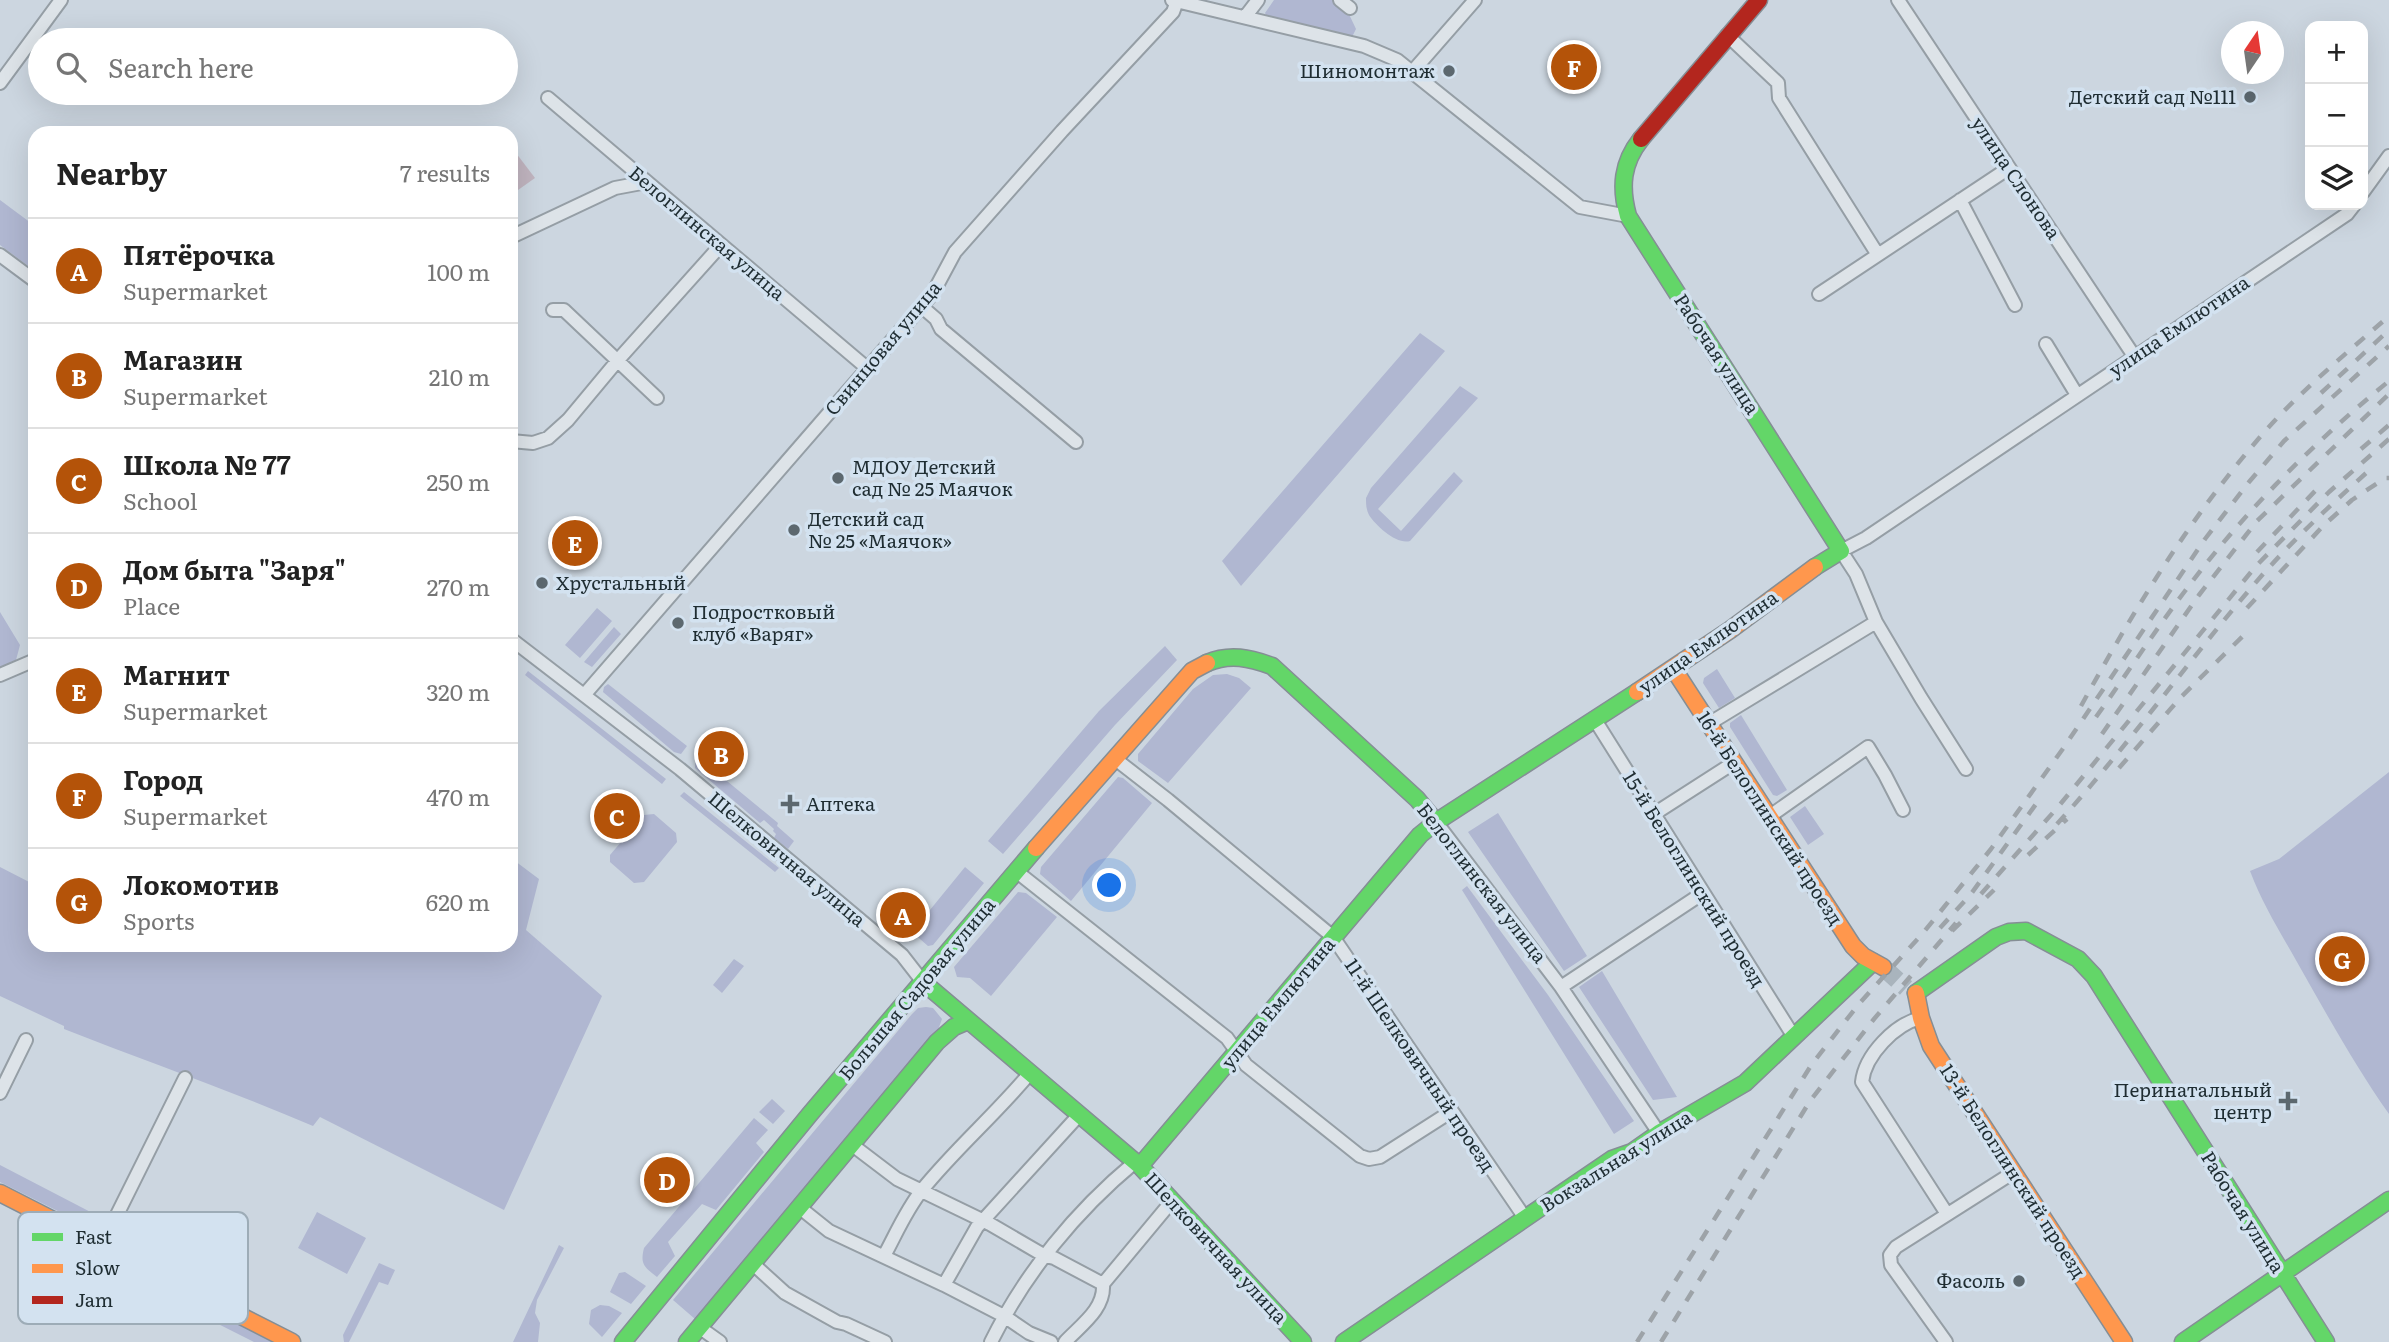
<!DOCTYPE html>
<html lang="en">
<head>
<meta charset="utf-8">
<style>
	body { margin:0; font-family:Literata,serif; background:#f6f6f6; color:#222 }
	.controls { position:absolute; right:21px; top:21px; display:grid; overflow:hidden; border-radius:14px; box-shadow:0 7px 28px #0002 }
	.controls button { width:63px; height:63px; display:grid; place-items:center; padding:0; border:0; border-bottom:2px solid #e0e0e0; background:#fff; color:#222; font:35px sans-serif }
	.compass { position:absolute; left:2221px; top:21px; width:63px; height:63px; border-radius:50%; background:#fff; box-shadow:0 7px 28px #0002; rotate:13deg }
	.you { position:absolute; left:1110px; top:886px; width:24px; height:24px; margin:-18px; border:5px solid #fff; border-radius:50%; background:#1a73e8; box-shadow:0 0 0 10px #1a73e833 }
	.badge { display:grid; place-items:center; width:46px; height:46px; border-radius:50%; background:#b45309; color:#fff; font-size:23px; font-weight:700 }
	.pin { position:absolute; translate:-50% -50%; border:4px solid #fff; box-shadow:0 2px 7px #0006 }
	.list { margin:0; padding:0; list-style:none }
	h2 { display:flex; justify-content:space-between; align-items:center; height:91px; margin:0; padding:0 28px; font-size:30px }
	h2 small { font-size:23px; font-weight:400; color:#767676 }
	.list li { display:grid; grid-template-columns:46px 1fr auto; gap:21px; align-items:center; box-sizing:border-box; height:105px; padding:0 28px; border-top:2px solid #e0e0e0 }
	.list b { display:block; font-size:26px; white-space:nowrap }
	.list p { margin:0; font-size:23px; white-space:nowrap; color:#767676 }
	.list em { font-size:23px; font-style:normal; color:#767676 }
	.icon { flex:none; width:38px; height:38px; fill:none; stroke:currentColor; stroke-width:2; stroke-linecap:round; stroke-linejoin:round }
	.map { position:relative; flex:none; width:2389px; height:1342px; overflow:hidden }
	.search { position:absolute; background:#fff; box-shadow:0 7px 28px #0002; left:28px; top:28px; width:490px; height:77px; display:flex; align-items:center; gap:18px; box-sizing:border-box; padding:0 24px; border-radius:38px; color:#767676; font-size:26px }
	.panel { position:absolute; background:#fff; box-shadow:0 7px 28px #0002; left:28px; top:126px; width:490px; height:826px; border-radius:21px }
	.map>svg:first-child { display:block }
	.green { fill:#b0b7d1 }
	.water { fill:#c0b4bf }
	.lines { fill:none; stroke-linecap:round; stroke-linejoin:round }
	.secondary-tunnel { stroke:#a9b4bd; stroke-width:18; stroke-dasharray:18 9; stroke-linecap:butt }
	.street-casing { stroke:#959ea5; stroke-width:16 }
	.fast-casing { stroke:#858e95; stroke-width:19 }
	.slow-casing { stroke:#858e95; stroke-width:19 }
	.jam-casing { stroke:#858e95; stroke-width:19 }
	.street { stroke:#dde3e8; stroke-width:12 }
	.fast { stroke:#63d668; stroke-width:16 }
	.slow { stroke:#ff974d; stroke-width:16 }
	.jam { stroke:#b3261e; stroke-width:16 }
	.rail { stroke:#9da3a8; stroke-width:4.5; stroke-dasharray:12 12; stroke-linecap:butt }
	.poi-dot { fill:#5c686f; stroke:#d3e2f0; stroke-width:2.5 }
	.labels { text-anchor:middle; stroke-width:7; stroke-linejoin:round; paint-order:stroke }
	.poi-label { font-size:19px; fill:#1f2d32; stroke:#d3e2f0; text-anchor:start }
	.street-label { font-size:19px; fill:#1f2d32; stroke:#d3e2f0 }
	.key { fill:#d3e2f0; stroke:#9dacb7; stroke-width:2 }
	.key-label { font-size:19px; fill:#1f2d32 }
</style>
</head>
<body>
<div class="map">
<svg width="2389" height="1342" viewBox="0 0 2389 1342">
	<rect width="100%" height="100%" fill="#ccd6e0"/>
	<path class="green" d="M1274 0H1334L1347 10 1356 29 1351 39 1267 17 1265 13Z
		M0 200 35 226V271L0 245Z
		M1420 333 1445 351 1241 586 1222 561Z
		M1460 386 1478 398 1378 509 1401 531 1454 472 1463 481 1410 541C1397 545 1376 526 1369 515 1366 509 1366 504 1366 498L1371 488Z
		M597 608 612 621 580 658 565 645Z
		M0 612 20 645 16 660 0 669Z
		M614 627 621 634 592 667 584 662Z
		M1165 646 1177 660 1115 725 1003 854 988 841 1099 711Z
		M1717 669 1735 698 1719 708 1703 683 1704 678Z
		M528 671 666 779 662 784 525 675Z
		M1227 674 1239 678 1251 688 1168 783 1138 761V754L1193 689 1213 675Z
		M608 684 687 746 681 754 674 752 603 692 604 687Z
		M1741 715 1787 790 1777 796 1773 795 1730 727V723Z
		M699 758 778 823 777 826 794 841 788 849 774 838 776 834 773 831 774 829 764 820 760 823 695 768V763Z
		M2389 772V1114C2355 1066 2326 1013 2297 962 2280 932 2262 903 2250 871L2279 859Z
		M1118 777 1123 778 1152 803 1071 901 1040 874 1041 867Z
		M684 792 779 868 775 872 680 796Z
		M1805 806 1824 834 1808 845 1790 817Z
		M1498 813 1587 956 1564 971 1468 832Z
		M654 814 676 833 677 842 644 882 634 883 610 862V855L644 815Z
		M511 858 539 879 526 930 602 996 504 1210 320 1117 313 1126C231 1091 148 1062 64 1029V1026L0 996V867L35 885V945H511Z
		M965 867 984 883 933 945 928 946 912 932Z
		M1467 886 1548 995 1634 1121 1614 1134 1462 890Z
		M1018 892 1026 893 1057 917 991 996 970 978 957 977 954 967Z
		M734 959 744 966 722 993 713 985Z
		M1602 971 1677 1097 1653 1100 1579 987Z
		M926 1007 933 1008 942 1019 938 1030 695 1319 673 1300 912 1014 918 1008Z
		M772 1099 785 1111 773 1124 759 1112Z
		M754 1118 768 1130 756 1143 764 1152 716 1210 702 1204 668 1242 675 1256 657 1277C644 1267 640 1264 644 1248Z
		M0 1165 156 1246 185 1267 206 1278 203 1284 0 1182Z
		M317 1212 366 1238 347 1274 298 1248Z
		M559 1245 564 1248 537 1300 535 1313 540 1323 538 1342H513Z
		M112 1259 277 1342H254L103 1266Z
		M379 1263 395 1270 388 1285 379 1282 349 1342H344L343 1335Z
		M625 1272 646 1286 631 1304 610 1292 619 1273Z
		M600 1305 609 1306 622 1313 602 1337 589 1324 591 1310Z"/>
	<path class="water" d="M516 153 535 178 511 195V157Z"/>
	<g class="lines">
		<path class="secondary-tunnel" d="M1884 968 1906 988"/>
		<defs>
			<path id="street" d="M1172 0 1364 46 1397 60 1580 207 1628 216
				M1340 0 1350 8
				M1898 0 2134 356
				M1245 17 1258 0
				M1727 35 1778 83 1779 98 1878 255
				M1413 71 1475 0
				M0 83 61 0
				M548 98 867 368
				M2363 192 2389 156
				M1960 200 2015 305
				M511 237 615 188 647 182
				M0 255 35 281
				M1819 294 2009 168
				M921 306 936 319 941 329 1076 442
				M553 310H564L657 398
				M2046 344 2077 395
				M511 441 533 443 548 438 568 420 618 360 721 245
				M511 639 680 769 902 955 923 982
				M0 675 35 660
				M585 694 933 293 955 252 1062 131 1173 12 1177 1
				M1595 720 1794 1037
				M1710 723 1876 622
				M1114 758 1168 800 1333 937 1525 1218
				M1966 769 1921 698 1876 622 1856 574 1841 551 1866 538 2347 214 2354 205
				M1654 814 1735 762
				M1770 816 1868 747 1885 775 1903 810
				M1436 822 1561 987 1659 1133
				M1016 871 1227 1038 1246 1065 1360 1156 1369 1159 1380 1157 1452 1111
				M1561 987 1703 893
				M1921 1018C1895 1024 1865 1055 1862 1082L1947 1214
				M0 1093 26 1040
				M851 1144 897 1179 990 1224 1045 1256 1054 1258 1103 1284
				M799 1207 829 1231 944 1285 1004 1316 1029 1333 1051 1342
				M102 1245 185 1078
				M884 1256C896 1234 906 1210 922 1190 955 1149 996 1114 1030 1073
				M752 1263 785 1293 837 1322 846 1324 885 1342
				M944 1285 977 1227 1079 1115
				M699 1327 720 1342
				M991 1342C1025 1273 1076 1211 1135 1162
				M1065 1342C1081 1325 1105 1309 1103 1284L1172 1201
				M1946 1342 1891 1265 1890 1255 1896 1247 2014 1172"/>
			<path id="fast" d="M1641 139C1622 163 1620 187 1628 216L1841 551 1815 567
				M1207 663C1230 653 1250 658 1272 666L1417 799 1436 822
				M923 982 1140 1166 1420 835 1436 822 1637 692
				M1916 993 1996 937 2009 932 2026 931 2078 959 2094 976 2326 1342
				M1140 1166 1303 1342
				M623 1342 810 1114 1036 848
				M687 1342 937 1042 954 1027 968 1021
				M1344 1342 1612 1159 1632 1152 1659 1133 1745 1083 1873 962
				M2183 1342 2389 1200"/>
			<path id="slow" d="M1673 668 1853 946 1863 956 1883 967
				M1637 692 1730 630 1815 567
				M1036 848 1192 671 1207 663
				M1916 993 1921 1018 1931 1046 2124 1342
				M0 1193 292 1342"/>
			<path id="jam" d="M1641 139 1759 0"/>
		</defs>
		<use href="#street" class="street-casing"/>
		<use href="#fast" class="fast-casing"/>
		<use href="#slow" class="slow-casing"/>
		<use href="#jam" class="jam-casing"/>
		<use href="#street" class="street"/>
		<use href="#fast" class="fast"/>
		<use href="#slow" class="slow"/>
		<use href="#jam" class="jam"/>
		<path class="rail" d="M2321 393 2389 330
			M2361 449 2389 425
			M2257 552 2317 489
			M2247 608 2324 525 2352 500 2385 478H2389
			M2081 706C2135 608 2193 512 2268 428 2304 388 2348 352 2389 316
			M2096 717C2126 675 2154 632 2185 591 2243 513 2314 442 2389 381
			M2102 734 2199 595 2257 521 2389 394
			M2119 768 2181 697 2249 630
			M2057 824C2130 744 2192 655 2264 573 2298 535 2336 500 2374 466
			M2028 855 2067 819
			M1981 894 2058 807 2256 566 2329 492 2389 439
			M1940 928 1971 894 2036 804
			M1952 931 1994 890
			M1637 1342 1812 1064 1858 1005 1923 933 1991 849 2062 750 2205 539 2249 482 2284 441 2389 346
			M1661 1342 1810 1101 1874 1019 1956 923"/>
	</g>
	<g class="poi-dot">
		<circle cx="1449" cy="71" r="7"/>
		<circle cx="2250" cy="97" r="7"/>
		<circle cx="838" cy="478" r="7"/>
		<circle cx="794" cy="530" r="7"/>
		<circle cx="542" cy="583" r="7"/>
		<circle cx="678" cy="623" r="7"/>
		<path d="M786.5 793.5h7v7h7v7h-7v7h-7v-7h-7v-7h7z"/>
		<path d="M2284.5 1090.5h7v7h7v7h-7v7h-7v-7h-7v-7h7z"/>
		<circle cx="2019" cy="1281" r="7"/>
	</g>
	<g class="labels">
		<g class="poi-label">
			<text x="1435" y="78" text-anchor="end">Шиномонтаж</text>
			<text x="2236" y="104" text-anchor="end">Детский сад №111</text>
			<text x="852" y="474">МДОУ Детский<tspan x="852" dy="22">сад № 25 Маячок</tspan></text>
			<text x="808" y="526">Детский сад<tspan x="808" dy="22">№ 25 «Маячок»</tspan></text>
			<text x="556" y="590">Хрустальный</text>
			<text x="692" y="619">Подростковый<tspan x="692" dy="22">клуб «Варяг»</tspan></text>
			<text x="806" y="811">Аптека</text>
			<text x="2272" y="1097" text-anchor="end">Перинатальный<tspan x="2272" dy="22">центр</tspan></text>
			<text x="2005" y="1288" text-anchor="end">Фасоль</text>
		</g>
		<g class="street-label">
			<text transform="translate(2016 178) rotate(56)" y="7">улица Слонова</text>
			<text transform="translate(707 233) rotate(40)" y="7">Белоглинская улица</text>
			<text transform="translate(2179 326) rotate(-34)" y="7">улица Емлютина</text>
			<text transform="translate(883 348) rotate(-50)" y="7">Свинцовая улица</text>
			<text transform="translate(1717 354) rotate(57)" y="7">Рабочая улица</text>
			<text transform="translate(1708 642) rotate(-35)" y="7">улица Емлютина</text>
			<text transform="translate(1770 818) rotate(57)" y="7">16-й Белоглинский проезд</text>
			<text transform="translate(787 859) rotate(40)" y="7">Шелковичная улица</text>
			<text transform="translate(1694 879) rotate(58)" y="7">15-й Белоглинский проезд</text>
			<text transform="translate(1482 883) rotate(52)" y="7">Белоглинская улица</text>
			<text transform="translate(917 989) rotate(-50)" y="7">Большая Садовая улица</text>
			<text transform="translate(1278 1003) rotate(-50)" y="7">улица Емлютина</text>
			<text transform="translate(1420 1065) rotate(56)" y="7">11-й Шелковичный проезд</text>
			<text transform="translate(1616 1161) rotate(-32)" y="7">Вокзальная улица</text>
			<text transform="translate(2013 1171) rotate(57)" y="7">13-й Белоглинский проезд</text>
			<text transform="translate(2243 1212) rotate(58)" y="7">Рабочая улица</text>
			<text transform="translate(1216 1248) rotate(47)" y="7">Шелковичная улица</text>
		</g>
	</g>
	<rect x="18" y="1212" width="230" height="112" rx="10" class="key"/>
	<rect x="32" y="1233" width="31" height="8" fill="#63d668"/>
	<rect x="32" y="1264" width="31" height="9" fill="#ff974d"/>
	<rect x="32" y="1296" width="31" height="8" fill="#b3261e"/>
	<g class="key-label">
		<text x="75" y="1244">Fast</text>
		<text x="75" y="1275">Slow</text>
		<text x="75" y="1307">Jam</text>
	</g>
</svg>
<div class="controls">
<button>+</button>
<button>−</button>
<button><svg class="icon" aria-label="layers" viewBox="0 0 24 24"><path d="M12 4l9 5-9 5-9-5zM3 14l9 5 9-5"/></svg></button>
</div>
<svg class="compass" viewBox="-18 -18 36 36"><path d="M0-13l5 13h-10z" fill="#e53935"/><path d="M0 13l5-13h-10z" fill="#767676"/></svg>
<div class="you"></div>
<div class="pin badge" style="left:903px;top:915px">A</div>
<div class="pin badge" style="left:721px;top:754px">B</div>
<div class="pin badge" style="left:617px;top:816px">C</div>
<div class="pin badge" style="left:667px;top:1180px">D</div>
<div class="pin badge" style="left:575px;top:543px">E</div>
<div class="pin badge" style="left:1574px;top:67px">F</div>
<div class="pin badge" style="left:2342px;top:959px">G</div>
<div class="search"><svg class="icon" aria-label="search" viewBox="0 0 24 24"><circle cx="10" cy="10" r="6"/><path d="M15 15l6 6"/></svg>Search here</div>
<section class="panel">
<h2>Nearby<small>7 results</small></h2>
<ul class="list">
<li><span class="badge">A</span><div><b>Пятёрочка</b><p>Supermarket</p></div><em>100 m</em></li>
<li><span class="badge">B</span><div><b>Магазин</b><p>Supermarket</p></div><em>210 m</em></li>
<li><span class="badge">C</span><div><b>Школа № 77</b><p>School</p></div><em>250 m</em></li>
<li><span class="badge">D</span><div><b>Дом быта &quot;Заря&quot;</b><p>Place</p></div><em>270 m</em></li>
<li><span class="badge">E</span><div><b>Магнит</b><p>Supermarket</p></div><em>320 m</em></li>
<li><span class="badge">F</span><div><b>Город</b><p>Supermarket</p></div><em>470 m</em></li>
<li><span class="badge">G</span><div><b>Локомотив</b><p>Sports</p></div><em>620 m</em></li>
</ul>
</section>
</div>
</body>
</html>
